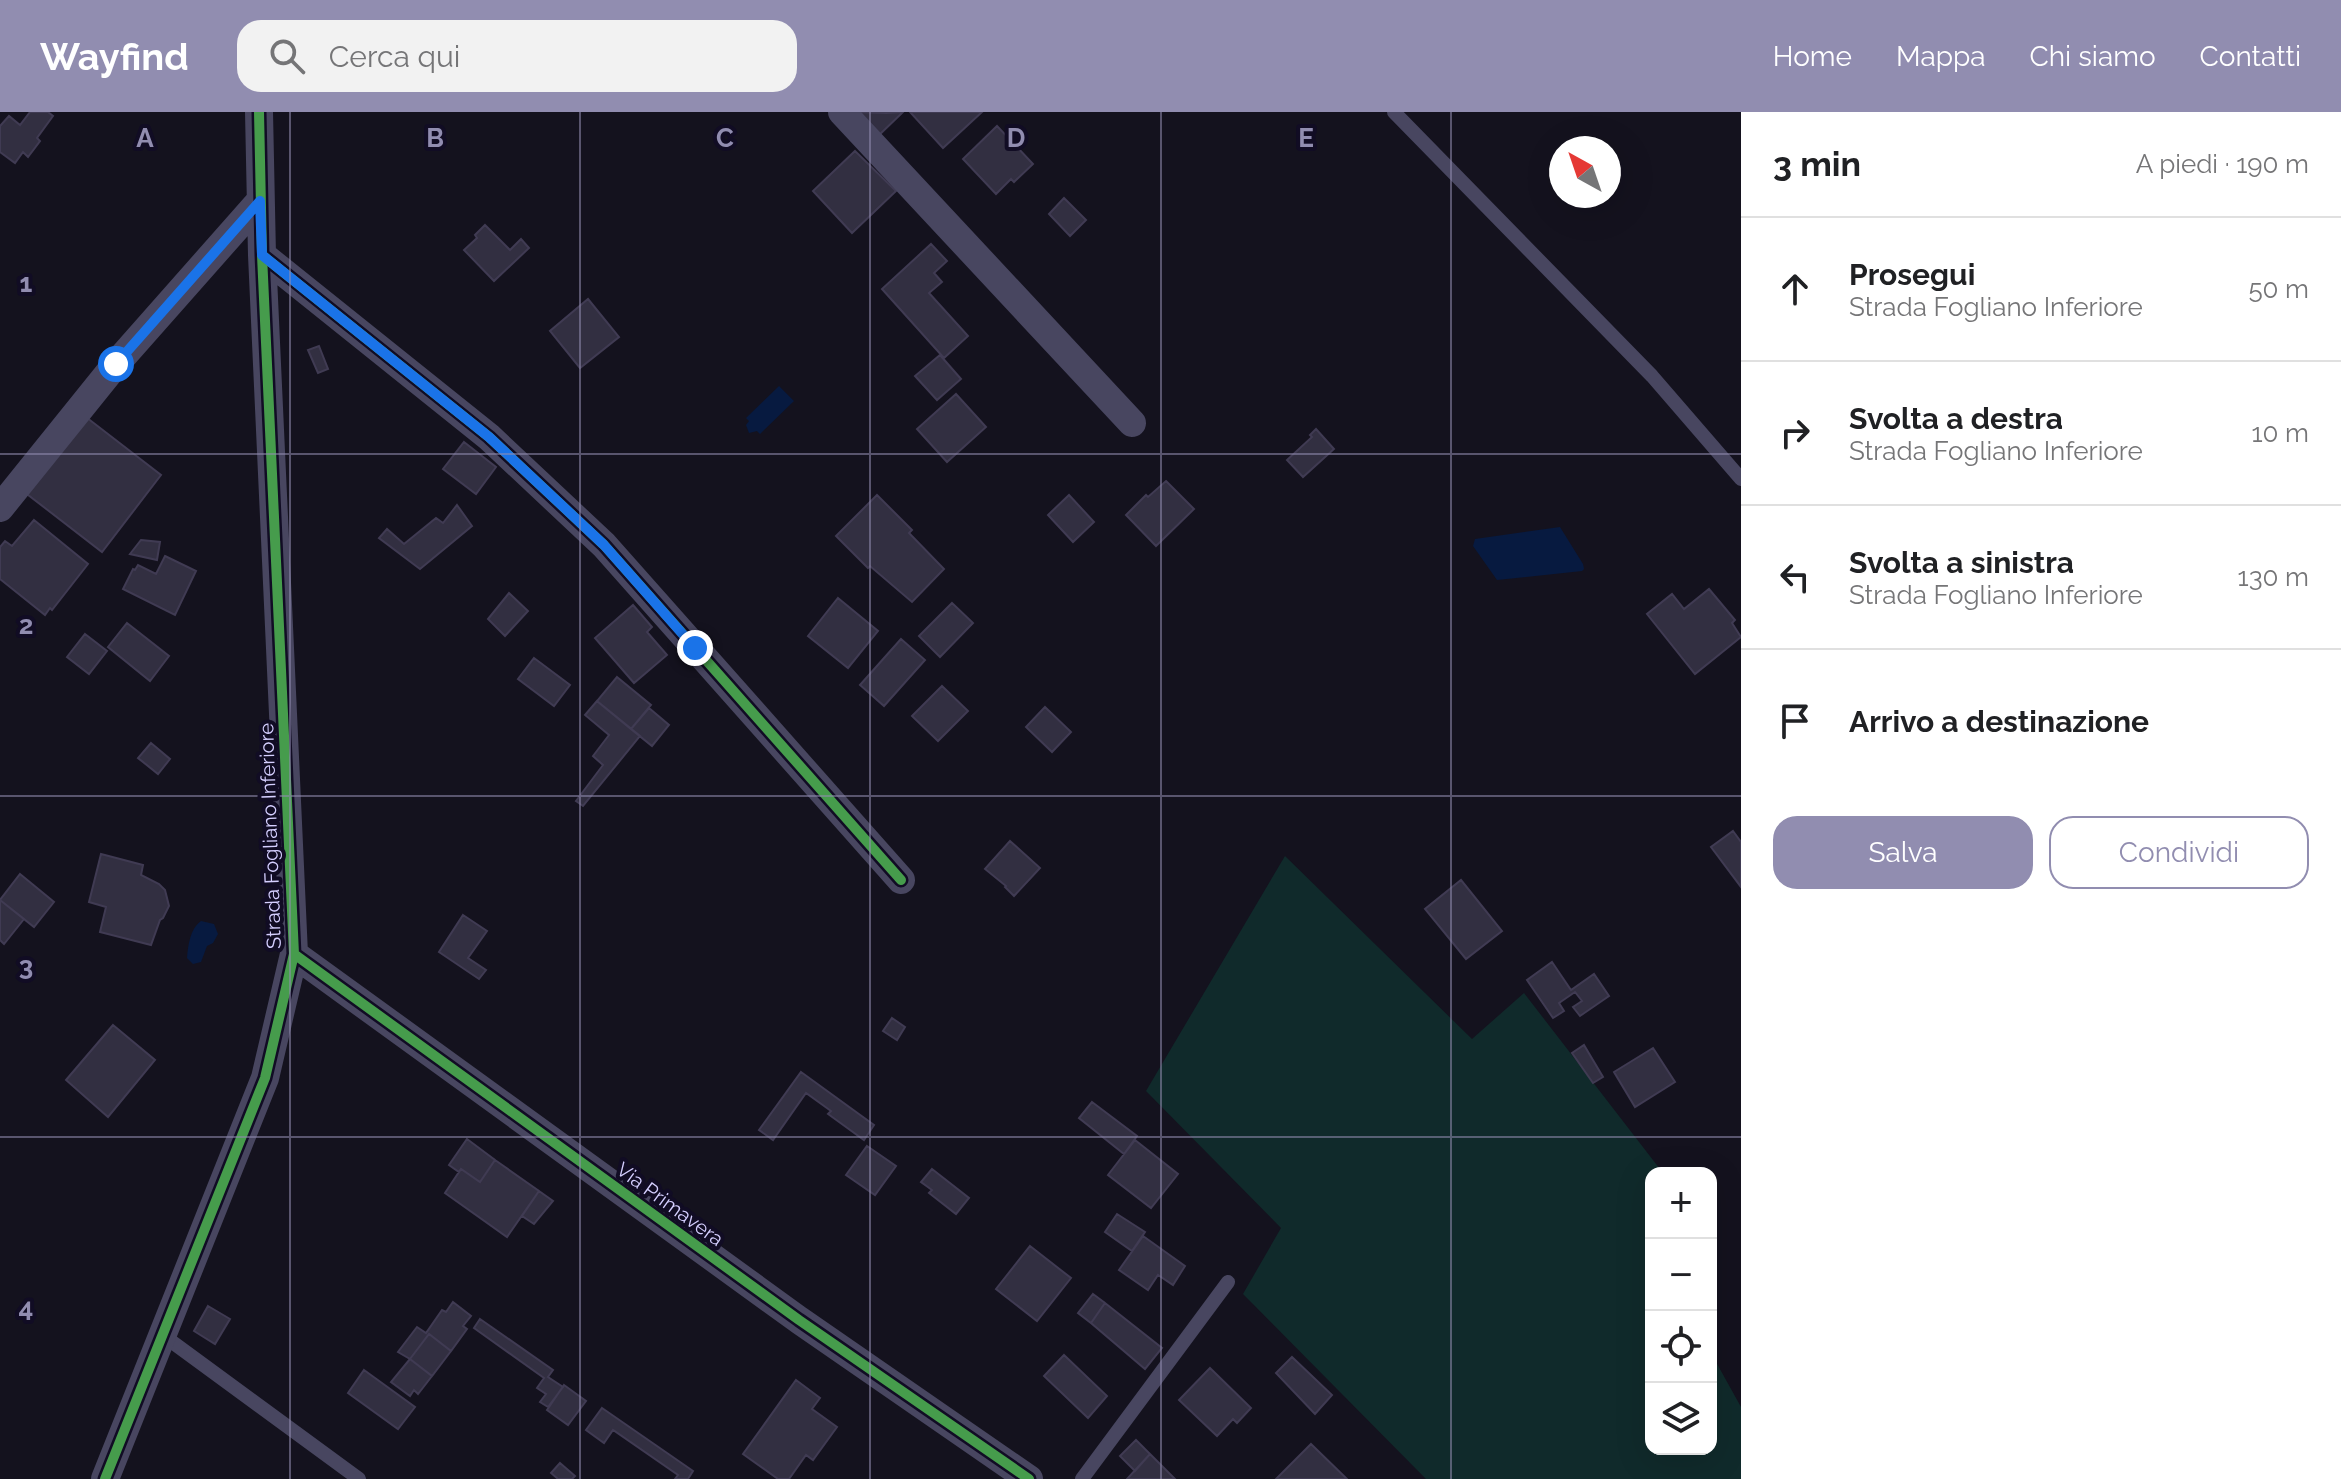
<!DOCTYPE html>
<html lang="it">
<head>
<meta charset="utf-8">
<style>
	body { margin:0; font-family:Raleway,sans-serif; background:#f2f2f2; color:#202124 }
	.controls { position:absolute; right:24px; bottom:24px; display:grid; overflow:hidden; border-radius:16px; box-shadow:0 8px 32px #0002 }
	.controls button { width:72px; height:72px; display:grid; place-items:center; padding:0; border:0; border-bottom:2px solid #e0e0e0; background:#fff; color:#202124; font:40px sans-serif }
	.compass { position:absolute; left:1549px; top:24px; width:72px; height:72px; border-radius:50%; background:#fff; box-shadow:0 8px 32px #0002; rotate:320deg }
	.stop { position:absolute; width:24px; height:24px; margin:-18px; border:6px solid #1a73e8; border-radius:50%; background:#fff }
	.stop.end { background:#1a73e8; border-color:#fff; box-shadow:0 2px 8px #0008 }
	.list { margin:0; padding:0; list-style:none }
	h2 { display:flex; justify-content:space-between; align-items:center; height:104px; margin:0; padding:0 32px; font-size:34px }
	h2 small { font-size:26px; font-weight:400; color:#757577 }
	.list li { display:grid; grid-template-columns:52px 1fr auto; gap:24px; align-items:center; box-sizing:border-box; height:144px; padding:0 32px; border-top:2px solid #e0e0e0 }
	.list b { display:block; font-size:30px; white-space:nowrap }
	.list p { margin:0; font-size:26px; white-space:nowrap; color:#757577 }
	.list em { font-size:26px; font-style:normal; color:#757577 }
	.actions { display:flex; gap:16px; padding:24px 32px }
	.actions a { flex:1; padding:18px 0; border:2px solid #918db0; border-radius:24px; text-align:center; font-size:28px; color:#918db0 }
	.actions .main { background:#918db0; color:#fff }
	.icon { flex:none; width:44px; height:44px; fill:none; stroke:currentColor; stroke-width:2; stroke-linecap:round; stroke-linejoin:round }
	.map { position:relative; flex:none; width:1741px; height:1367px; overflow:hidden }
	header { display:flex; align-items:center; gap:48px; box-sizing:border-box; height:112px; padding:0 40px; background:#918db0; color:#fff }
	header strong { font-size:38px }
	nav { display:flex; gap:44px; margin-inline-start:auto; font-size:28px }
	.search { width:560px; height:72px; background:#f2f2f2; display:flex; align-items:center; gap:20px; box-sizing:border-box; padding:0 28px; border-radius:24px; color:#757577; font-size:30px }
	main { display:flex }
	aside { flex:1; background:#fff }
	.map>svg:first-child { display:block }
	.green { fill:#102a2b }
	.water { fill:#071a40 }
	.building { fill:#322f41; stroke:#403b53; stroke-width:2 }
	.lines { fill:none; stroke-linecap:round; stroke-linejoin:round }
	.lane { stroke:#484660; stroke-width:14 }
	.street { stroke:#484660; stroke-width:28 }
	.cycleway-casing { stroke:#110c24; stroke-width:15 }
	.cycleway { stroke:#469c4c; stroke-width:10 }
	.route { stroke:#1a73e8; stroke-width:10 }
	.grid { fill:none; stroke:#918db0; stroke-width:2; stroke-opacity:0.55 }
	.labels { text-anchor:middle; stroke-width:8; stroke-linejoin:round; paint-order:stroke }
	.street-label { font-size:20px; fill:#d5cfff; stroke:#110c24 }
	.grid-label { font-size:26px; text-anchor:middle; font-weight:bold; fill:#918db0; stroke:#110c24; stroke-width:8; stroke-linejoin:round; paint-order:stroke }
</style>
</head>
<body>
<header>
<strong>Wayfind</strong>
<div class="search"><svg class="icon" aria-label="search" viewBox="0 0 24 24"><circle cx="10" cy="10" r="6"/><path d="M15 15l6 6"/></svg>Cerca qui</div>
<nav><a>Home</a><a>Mappa</a><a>Chi siamo</a><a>Contatti</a></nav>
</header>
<main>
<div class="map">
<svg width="1741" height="1367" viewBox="0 0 1741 1367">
	<rect width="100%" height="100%" fill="#14121e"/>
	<path class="green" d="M1285 744 1472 927 1524 881 1663 1061H1651V1125L1648 1128 1651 1133V1337H1711V1241L1741 1295V1367H1426L1243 1182 1281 1116 1146 979Z"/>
	<path class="water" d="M779 274 794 289 760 322 757 319 749 321 746 313 749 309 746 306Z
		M1560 415 1583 452 1584 457 1582 459 1497 468 1473 434 1475 427Z
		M201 809 214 812 218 822 213 831 207 834 201 850 193 852 187 846C188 833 190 817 201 809Z"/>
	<path class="building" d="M30 0H48L53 4 37 26 40 29 28 45 23 40 15 51 0 40V14L9 4 20 13Z
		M853 0 886 1 903 0 877 25Z
		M910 0H982L943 36Z
		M997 14 1033 52 1014 70 1011 67 996 82 963 47Z
		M855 39 896 79 852 121 813 79Z
		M1064 86 1086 108 1070 124 1049 102Z
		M485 113 510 138 521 127 529 136 494 169 464 138 477 126 475 123Z
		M931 132 947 149 934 161 942 170 929 181 968 224 944 246 882 177Z
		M588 187 619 225 580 256 550 219Z
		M319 234 328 257 318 261 308 238Z
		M940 243 961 267 937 288 915 264Z
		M956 282 986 315 947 350 917 317Z
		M82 302 161 363 102 440 23 379Z
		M1316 317 1334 337 1303 365 1287 348 1312 325 1310 323Z
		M464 330 496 355 476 382 443 357Z
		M1166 369 1194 397 1156 434 1126 403 1146 383 1148 385Z
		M877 383 912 418 909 421 944 457 912 490 870 454 868 456 836 424Z
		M1069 383 1094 410 1073 430 1048 403Z
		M457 393 472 414 420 457 379 426 387 417 404 432 436 406 443 411Z
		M34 408 88 452 52 498 50 496 45 503 0 467V435L5 429 12 434Z
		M141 428 160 430 157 448 130 442Z
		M165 444 196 459 175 503 123 477 133 457 135 458 138 453 156 462Z
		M1709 477 1735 508 1732 511 1741 525 1695 562 1647 502 1672 482 1684 497Z
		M509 481 528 499 505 524 488 507Z
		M838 486 878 519 848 556 808 524Z
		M952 491 973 511 940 545 919 524Z
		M633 493 652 515 647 520 667 543 634 571 595 526Z
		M127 511 169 544 150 569 108 535Z
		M85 522 107 539 89 562 67 545Z
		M901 527 925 548 884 594 860 573Z
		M534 546 570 573 554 594 518 567Z
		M617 565 651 593 631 617 597 589Z
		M942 574 968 599 938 629 912 604Z
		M597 589 640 624 583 694 576 689 603 653 593 644 609 623 585 603Z
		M1045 595 1071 620 1052 640 1026 615Z
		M649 596 669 613 652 634 631 617Z
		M151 631 170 647 158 662 138 646Z
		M1733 719 1741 730V775L1711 735Z
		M1010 729 1040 756 1014 784 1005 775 1006 774 985 757Z
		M101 742 143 753 141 763 159 772 165 778 169 794 163 806 160 808 151 833 100 820 106 795 89 790Z
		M20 762 54 790 34 815 0 788Z
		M1461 768 1502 819 1466 847 1425 797Z
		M0 788 24 807 4 832 0 828Z
		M463 803 487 819 468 846 486 858 479 867 439 840Z
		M1552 850 1571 878 1594 862 1609 884 1580 904 1573 895 1582 889 1575 880 1559 891 1564 899 1553 906 1527 868Z
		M892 906 905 915 897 928 883 919Z
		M113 913 155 948 108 1005 66 968Z
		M1584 933 1603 965 1593 971 1572 941Z
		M1653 936 1675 970 1635 995 1614 960Z
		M801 960 874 1013 864 1028 828 1002 831 999 806 981 773 1028 759 1018Z
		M1092 990 1137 1024 1124 1042 1079 1006Z
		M467 1027 495 1048 480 1070 461 1057 459 1060 449 1053Z
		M1135 1028 1178 1062 1151 1096 1108 1063Z
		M867 1034 896 1054 875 1083 846 1063Z
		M495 1048 539 1079 507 1125 445 1081 461 1057 480 1070Z
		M932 1057 969 1086 956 1102 929 1081 932 1078 921 1070Z
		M539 1079 553 1089 534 1112 522 1104Z
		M1117 1102 1145 1120 1132 1139 1105 1120Z
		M1143 1124 1185 1154 1173 1173 1158 1163 1148 1178 1119 1158Z
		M1030 1134 1071 1166 1037 1209 996 1177Z
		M1093 1182 1105 1191 1091 1211 1078 1201Z
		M453 1190 471 1204 463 1214 467 1217 451 1239 429 1222 410 1247 398 1240 417 1215 426 1221 442 1198 446 1200Z
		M1105 1191 1162 1236 1145 1257 1091 1211Z
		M208 1194 230 1207 215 1232 194 1219Z
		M480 1207 553 1258 548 1265 563 1275 548 1295 540 1290 546 1282 537 1276 544 1266 474 1216Z
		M429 1222 451 1239 432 1264 410 1247Z
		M1064 1243 1107 1284 1088 1306 1044 1264Z
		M1292 1245 1332 1283 1315 1302 1276 1261Z
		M410 1247 432 1264 418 1282 414 1278 410 1284 391 1270Z
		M1210 1256 1251 1296 1237 1311 1233 1307 1217 1324 1179 1288Z
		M364 1258 415 1295 398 1317 348 1281Z
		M796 1268 820 1286 812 1297 837 1315 813 1348 806 1343 789 1367H778L743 1342Z
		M564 1273 586 1289 568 1313 547 1298Z
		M602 1296 693 1359 688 1367H675L678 1363 613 1318 604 1331 586 1318Z
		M1136 1328 1150 1342 1135 1359 1120 1344Z
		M1311 1332 1347 1367H1276Z
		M1150 1342 1175 1367H1127Z
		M560 1351 575 1364 572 1367H558L551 1361Z"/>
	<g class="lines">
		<path class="lane" d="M1394 0 1652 264 1741 367
			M164 1224 359 1367
			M1082 1367 1228 1170"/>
		<path class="street" d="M842 0 1132 311
			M262 143 489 325 604 433 901 768
			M0 396 116 252 260 89
			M294 842 799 1208 1029 1367
			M105 1367 265 966 294 842 262 143 259 0"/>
		<defs>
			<path id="cycleway" d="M262 143 489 325 604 433 901 768
				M294 842 799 1208 1029 1367
				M105 1367 265 966 294 842 262 143 259 0"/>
		</defs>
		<use href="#cycleway" class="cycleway-casing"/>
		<use href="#cycleway" class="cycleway"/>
	</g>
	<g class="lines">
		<path class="route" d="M116 252 260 89 262 143 489 325 604 433 695 536"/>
	</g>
	<path class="grid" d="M290 0V1367M580 0V1367M870 0V1367M1161 0V1367M1451 0V1367M0 342H1741M0 684H1741M0 1025H1741"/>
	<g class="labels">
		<g class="street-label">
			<text transform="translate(270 724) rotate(-92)" y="7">Strada Fogliano Inferiore</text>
			<text transform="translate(670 1092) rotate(36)" y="7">Via Primavera</text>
		</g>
	</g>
	<g class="grid-label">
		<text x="145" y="35">A</text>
		<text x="435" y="35">B</text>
		<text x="725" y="35">C</text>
		<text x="1016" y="35">D</text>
		<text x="1306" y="35">E</text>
		<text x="26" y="180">1</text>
		<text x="26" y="522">2</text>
		<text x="26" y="863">3</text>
		<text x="26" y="1205">4</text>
	</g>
</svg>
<div class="controls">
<button>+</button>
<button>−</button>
<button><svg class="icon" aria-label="locate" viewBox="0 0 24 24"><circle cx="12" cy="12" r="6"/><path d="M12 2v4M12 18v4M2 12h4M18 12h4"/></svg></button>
<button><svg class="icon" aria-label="layers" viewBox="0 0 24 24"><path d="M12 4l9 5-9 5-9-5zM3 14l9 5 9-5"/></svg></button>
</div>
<svg class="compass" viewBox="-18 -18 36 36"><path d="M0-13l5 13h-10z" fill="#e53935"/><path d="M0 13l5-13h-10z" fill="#757577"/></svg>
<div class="stop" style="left:116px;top:252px"></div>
<div class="stop end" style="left:695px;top:536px"></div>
</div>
<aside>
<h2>3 min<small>A piedi · 190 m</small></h2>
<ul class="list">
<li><svg class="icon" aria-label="ahead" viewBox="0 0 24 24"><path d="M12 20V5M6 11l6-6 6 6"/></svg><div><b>Prosegui</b><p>Strada Fogliano Inferiore</p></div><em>50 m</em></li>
<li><svg class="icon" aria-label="right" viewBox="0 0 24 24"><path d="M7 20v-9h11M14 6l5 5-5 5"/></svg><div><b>Svolta a destra</b><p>Strada Fogliano Inferiore</p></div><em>10 m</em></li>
<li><svg class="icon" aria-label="left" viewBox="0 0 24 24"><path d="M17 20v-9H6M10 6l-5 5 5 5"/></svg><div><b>Svolta a sinistra</b><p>Strada Fogliano Inferiore</p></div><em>130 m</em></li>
<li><svg class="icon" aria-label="arrive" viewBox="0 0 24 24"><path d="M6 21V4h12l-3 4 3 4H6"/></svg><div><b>Arrivo a destinazione</b></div></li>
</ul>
<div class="actions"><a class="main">Salva</a><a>Condividi</a></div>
</aside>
</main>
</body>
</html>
